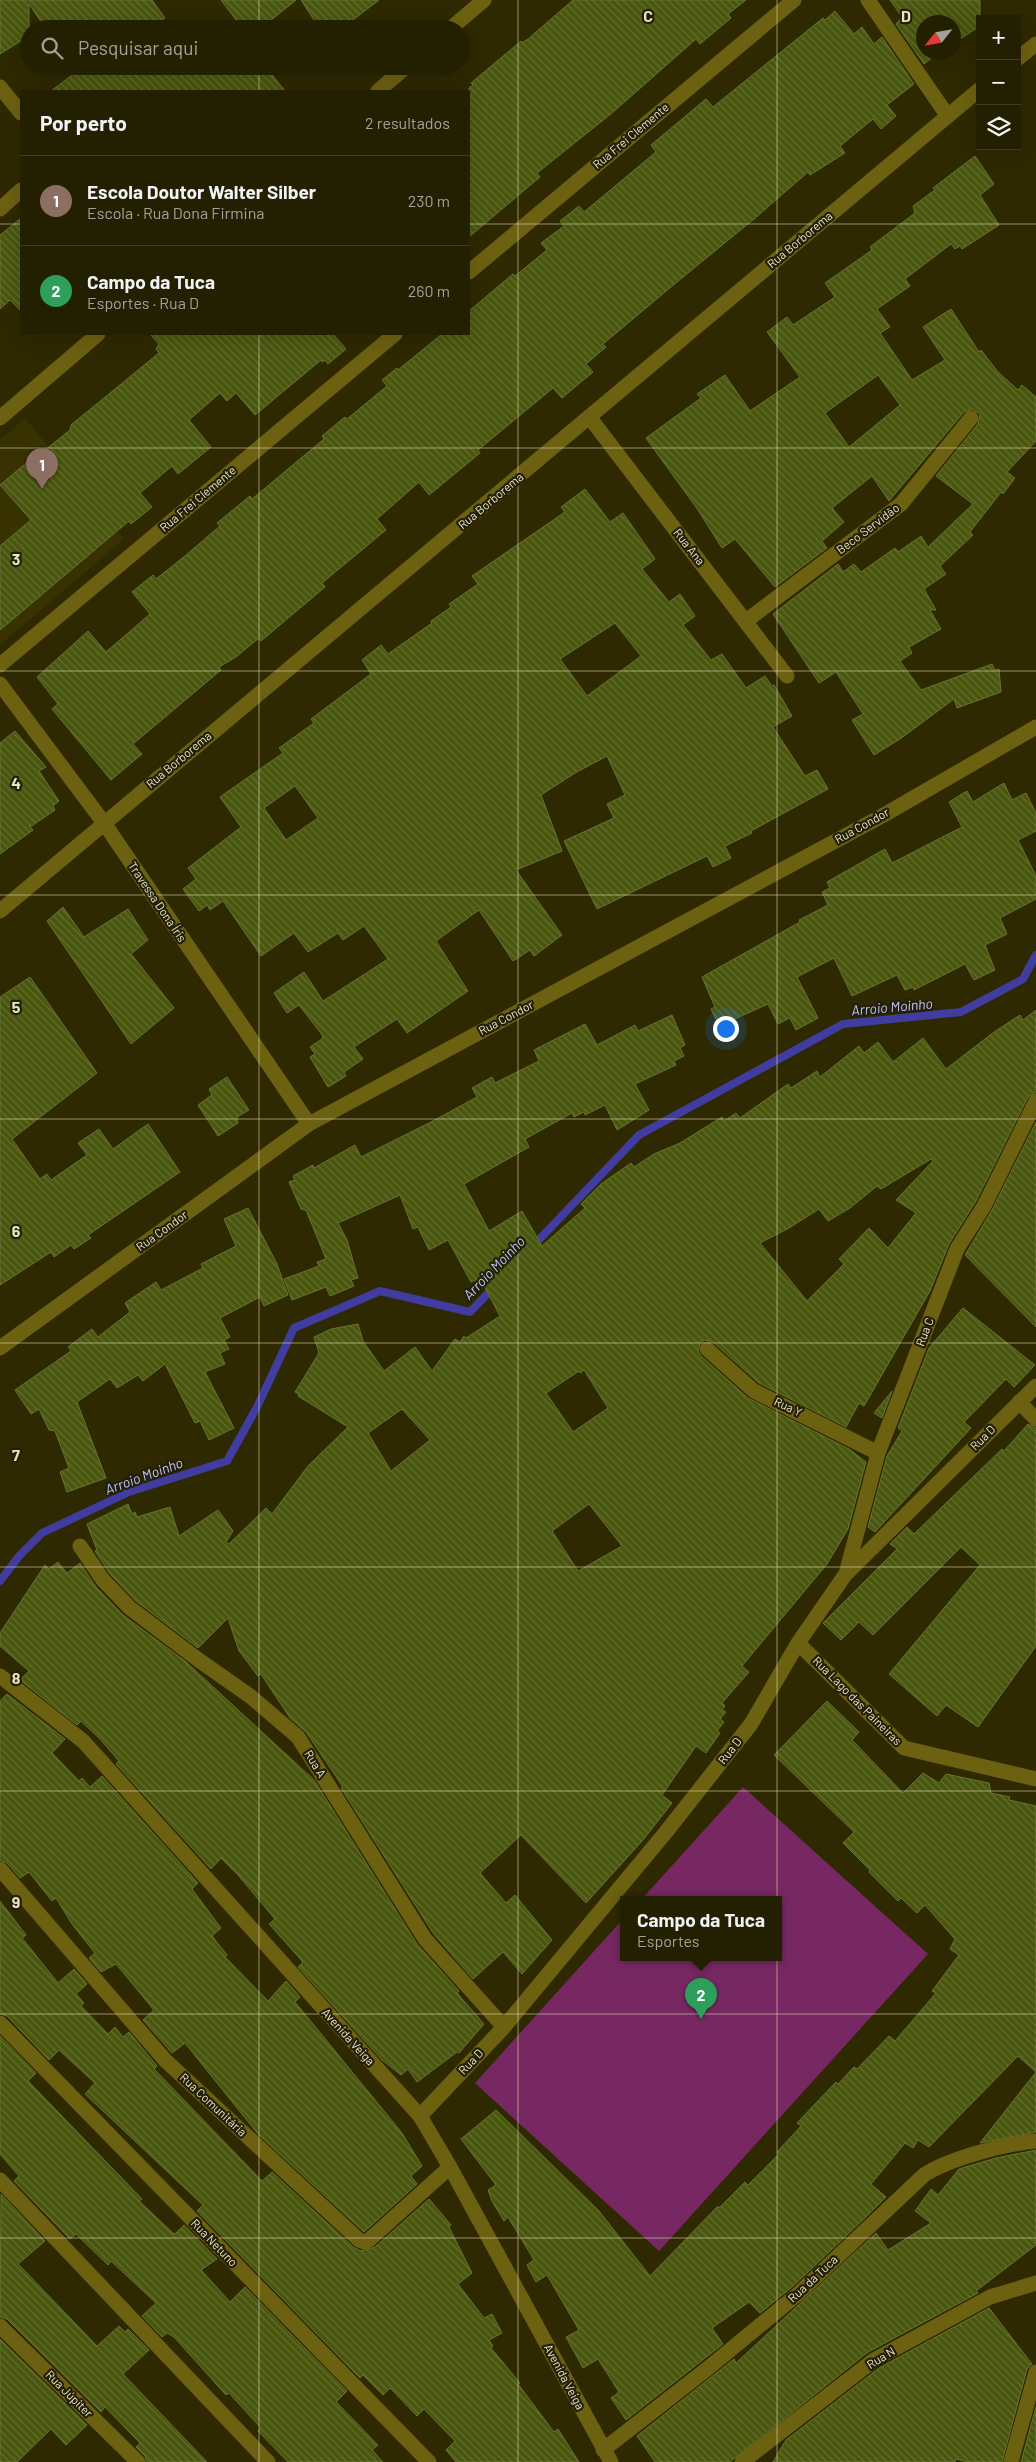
<!DOCTYPE html>
<html lang="pt">
<head>
<meta charset="utf-8">
<style>
	body { margin:0; font-family:Barlow,sans-serif; background:#2b270b; color:#f1f3f6 }
	.controls { position:absolute; right:15px; top:15px; display:grid; overflow:hidden; border-radius:0px; box-shadow:0 5px 20px #0002 }
	.controls button { width:45px; height:45px; display:grid; place-items:center; padding:0; border:0; border-bottom:1px solid #403d23; background:#231f01; color:#f1f3f6; font:25px sans-serif }
	.compass { position:absolute; left:916px; top:15px; width:45px; height:45px; border-radius:50%; background:#231f01; box-shadow:0 5px 20px #0002; rotate:239deg }
	.you { position:absolute; left:725px; top:1028px; width:18px; height:18px; margin:-12px; border:4px solid #fff; border-radius:50%; background:#1a73e8; box-shadow:0 0 0 8px #1a73e833 }
	.badge { display:grid; place-items:center; width:32px; height:32px; border-radius:50%; background:#1a73e8; color:#fff; font-size:16px; font-weight:700 }
	.pin { position:absolute; translate:-50% -41px; filter:drop-shadow(0 1px 2px #0008) }
	.pin::after { content:''; position:absolute; top:26px; width:18px; height:15px; background:inherit; clip-path:polygon(0 0,100% 0,50% 100%) }
	.popup { position:absolute; left:620px; top:1896px; width:162px; height:65px; box-sizing:border-box; display:grid; place-content:center; border-radius:0px; background:#231f01; filter:drop-shadow(0 1px 4px #0005); font-size:16px; white-space:nowrap; color:#a3a299 }
	.popup b { font-size:19px; color:#f1f3f6 }
	.popup::after { content:''; position:absolute; left:50%; top:100%; margin-left:-10px; border:10px solid transparent; border-top-color:#231f01 }
	.list { margin:0; padding:0; list-style:none }
	h2 { display:flex; justify-content:space-between; align-items:center; height:65px; margin:0; padding:0 20px; font-size:21px }
	h2 small { font-size:16px; font-weight:400; color:#a3a299 }
	.list li { display:grid; grid-template-columns:32px 1fr auto; gap:15px; align-items:center; box-sizing:border-box; height:90px; padding:0 20px; border-top:1px solid #403d23 }
	.list b { display:block; font-size:19px; white-space:nowrap }
	.list p { margin:0; font-size:16px; white-space:nowrap; color:#a3a299 }
	.list em { font-size:16px; font-style:normal; color:#a3a299 }
	.icon { flex:none; width:28px; height:28px; fill:none; stroke:currentColor; stroke-width:2; stroke-linecap:round; stroke-linejoin:round }
	.map { position:relative; flex:none; width:1036px; height:2462px; overflow:hidden }
	.search { position:absolute; background:#231f01; box-shadow:0 5px 20px #0002; left:20px; top:20px; width:450px; height:55px; display:flex; align-items:center; gap:12px; box-sizing:border-box; padding:0 18px; border-radius:28px; color:#a3a299; font-size:19px }
	.panel { position:absolute; background:#231f01; box-shadow:0 5px 20px #0002; left:20px; top:90px; width:450px; height:245px; border-radius:0px }
	.map>svg:first-child { display:block }
	.built { fill:#383102 }
	.grass { fill:#772862 }
	.lines { fill:none; stroke-linecap:round; stroke-linejoin:round }
	.stream { stroke:#413c9f; stroke-width:8 }
	.building { fill:url(#building-back-hatch); stroke:#657430; fill-rule:evenodd }
	.minor { stroke:#6c6011; stroke-width:15 }
	.grid { fill:none; stroke:#e9e4c0; stroke-width:1; stroke-opacity:0.55 }
	.labels { text-anchor:middle; stroke-width:4.5; stroke-linejoin:round; paint-order:stroke }
	.street-label { font-size:12px; fill:#e9e4c0; stroke:#231f08 }
	.water-label { font-size:14px; font-style:italic; fill:#c1c7fc; stroke:#231f08 }
	.grid-label { font-size:16px; text-anchor:middle; font-weight:bold; fill:#e9e4c0; stroke:#231f08; stroke-width:4.5; stroke-linejoin:round; paint-order:stroke }
</style>
</head>
<body>
<div class="map">
<svg width="1036" height="2462" viewBox="0 0 1036 2462">
	<defs>
		<pattern id="building-back-hatch" width="6" height="6" patternUnits="userSpaceOnUse" patternTransform="scale(1.25)"><rect width="6" height="6" fill="#49560e"/><path d="M-1 5l2 2M0 0l6 6M5-1l2 2" fill="none" stroke="#636e2f"/></pattern>
	</defs>
	<rect width="100%" height="100%" fill="#2f2901"/>
	<path class="built" d="M25 418 124 539 0 645V440Z"/>
	<path class="grass" d="M743 1787 928 1954 659 2251 475 2083 623 1919 624 1958H778V1900H641Z"/>
	<g class="lines">
		<path class="stream" d="M532 1247 639 1135 843 1024 961 1012 1023 979 1036 955
			M0 1581 20 1555 42 1533 129 1492 227 1461 257 1407 294 1328 380 1291 470 1312 495 1286"/>
	</g>
	<path class="building" d="M0 0H152L165 18 150 29H46L29 4V36L0 54Z
		M221 0H296L260 29H243Z
		M301 0H379L341 29H320Z
		M573 0H746L728 14 731 18 700 44 696 39 612 113 537 173 540 177 469 237V88L473 85 471 83 521 41 522 43 528 39Z
		M890 0H980V26L954 43V22H924V52H939L924 64 896 24 902 17Z
		M835 11 854 34 862 27 874 44 882 37 914 84 887 105 896 116 881 129 873 119 840 146 845 153 810 175 808 172 754 219 677 282 603 344 606 347 586 364 593 372 562 398 553 388 478 450 480 453 429 495 419 482 377 519 386 530 322 583 325 587 261 641 259 638 236 657 219 667 221 670 133 744 142 754 111 780 52 709 58 704 37 677 88 631 106 652 150 614 132 592 153 575 156 579 185 556 220 526 217 523 250 496 252 499 324 439 322 436 345 417 347 419 387 386 382 380 397 368 398 370 442 334H469V311L513 274 515 276 547 250 541 243 564 226 560 221 579 206 584 212 656 152 651 145 706 99 713 107 823 18 825 20Z
		M72 66H265L285 91H51L76 72Z
		M975 156 994 184 980 195 999 225 962 249 960 246 955 249 951 244 905 279 910 286 877 309 890 327 880 333 912 380 945 360 923 327 951 309 979 352 981 350 998 372 1018 390 1022 385 1036 397V441L1007 472 1015 478 1003 494 1001 492 970 532 973 535 940 566 946 574 924 589 936 610H930L941 629 909 647 912 653 900 661 921 690 992 664 995 670 999 669 1001 692 957 708 954 699 900 739 874 755 852 720 863 714 836 672 819 683 773 614 838 564 843 572 854 564 861 572 895 548 898 552 921 536 928 547 973 504 936 476 978 424 980 414 972 409 964 412 889 501 872 476 832 508 844 522 822 541 827 548 775 587 735 539 722 548 698 510 646 438 701 398 697 394 725 375 750 411 800 377 767 332 787 317 793 325 835 297 825 283 872 250 870 247 915 213 913 206 935 190 933 188ZM878 375 900 405 849 447 825 413Z
		M21 218V311L10 300 0 309V235Z
		M150 334H333L346 349 328 364 325 360 322 362 321 360 255 415 236 393 227 401 220 393 189 420 211 447 178 474 172 466 140 493 152 507 131 524 129 521 0 630V546L31 520 0 485 44 448 45 450 70 430 71 425 159 353 156 349 159 344Z
		M585 489 610 522 623 513 655 559 642 569 669 602 680 594 695 616 683 625 711 660 722 654 746 688 765 676 772 686 774 685 792 716 773 727 805 776 817 770 828 789 751 831 752 833 725 846 731 858 713 867 707 856 597 909 564 841 614 818 607 804 625 795 607 756 575 773 541 795 562 851 516 870 562 935 534 956 530 950 513 961 479 910 436 941 468 991 407 1033 397 1019 354 1047 363 1059 344 1072 346 1076 328 1087 310 1057 315 1054 310 1047 322 1039 323 1036 299 1005 287 1013 274 993 304 972 323 1001 388 959 364 926 343 940 338 933 308 952 294 933 261 956 223 901 210 910 207 905 199 911 183 889 196 879 188 868 241 827 220 797 283 753 279 748 314 723 311 719 371 674 362 660 381 645 388 654 432 623 431 621 451 607 449 604 478 584 472 576 565 512 561 507ZM615 623 641 656 587 696 560 659ZM295 786 318 818 286 840 264 808Z
		M15 731 46 767 39 771 59 801 53 806 55 810 30 827 33 830 0 854V743Z
		M1004 783 1012 800 1026 793 1036 813V831L1018 840 1036 876V899L1000 918 1007 934 985 945 995 970 974 980 965 964 914 990 913 987 905 990 897 975 852 996 834 958 797 977 818 1018 796 1030 790 1018 778 1024 768 1004 719 1026 711 1009 715 1007 702 977 800 922 799 920 828 905 822 892 830 888 827 882 885 849 892 863 962 827 949 802 967 791 973 802Z
		M63 907 84 937 128 909 148 940 131 954 174 1008 131 1044 47 921Z
		M30 977 97 1073 12 1139 40 1179 47 1174 51 1180 87 1155 78 1143 99 1129 113 1149 148 1124 180 1172 88 1235 91 1238 74 1249 71 1245 54 1257 51 1252 0 1285V997Z
		M1036 1010V1092L1028 1097 976 1201 949 1244 930 1291 864 1406 859 1403 846 1427 759 1383 713 1342 705 1340 700 1343 698 1351 701 1356 748 1398 849 1449 866 1462 848 1529 827 1564 742 1666 749 1672 722 1703 725 1706 722 1710 726 1712 720 1719 724 1722 717 1731 720 1733 706 1753 696 1746 662 1795 672 1803 643 1840 586 1903 521 1835 480 1873 506 1903 515 1895 552 1940 522 1974 503 1952 473 1979 433 1933 341 1788 343 1787 306 1732 290 1718 261 1674 258 1676 239 1651 228 1618 198 1648 136 1601 110 1574 95 1551 97 1550 87 1524 128 1504 132 1514 135 1512 137 1517 170 1507 179 1536 218 1510 233 1531 226 1542 229 1544 266 1508 272 1514 308 1466 348 1427 298 1396 299 1394 295 1392 319 1353 314 1337 331 1329 358 1324 363 1341 384 1371 415 1347 432 1371 455 1339 460 1342 464 1336 466 1338 500 1316 480 1278 471 1282 448 1240 429 1250 418 1227 413 1229 400 1195 338 1223 347 1240 358 1278 351 1280 354 1286 330 1296 326 1287 292 1300 284 1279 319 1266 317 1262 326 1259 306 1210 301 1209 289 1182 295 1180 293 1176 313 1165 314 1168 355 1145 361 1157 431 1122 477 1097 472 1088 492 1077 495 1083 539 1061 534 1050 585 1024 597 1045 635 1025 638 1031 672 1015 685 1045 680 1048 684 1056 674 1061 676 1065 635 1084 649 1110 617 1130 605 1105 585 1115 584 1112 574 1117 572 1113 525 1139 529 1147 464 1184 489 1231 522 1211 542 1246 585 1208 581 1204 601 1184 631 1163 634 1167 654 1154 680 1143 722 1117 724 1121 736 1113 740 1118 788 1084 791 1088 817 1071 820 1077 859 1046 864 1053 878 1042 893 1062 923 1038 946 1069 994 1032 1020 1015 1023 1020ZM931 1159 933 1161 896 1200 916 1213 888 1248 869 1228 839 1259 844 1264 807 1301 760 1243 789 1228 819 1209 828 1221 850 1208 877 1186 881 1189ZM584 1370 608 1408 573 1432 546 1393 579 1371 580 1373ZM402 1409 430 1440 391 1471 368 1433ZM589 1504 622 1546 578 1571 552 1531Z
		M227 1077 249 1110 237 1117 238 1123 218 1136 198 1105 212 1095 209 1089Z
		M1036 1122V1327L965 1255 992 1210Z
		M248 1208 277 1264 288 1295 264 1306 260 1297 220 1318 230 1337 224 1340 229 1349 220 1353 225 1364 205 1372 234 1428 209 1440 200 1421 195 1423 165 1364 143 1381 138 1375 117 1388 110 1379 77 1402 106 1478 67 1492 60 1472 69 1468 55 1431 49 1430 39 1409 31 1414 15 1390 71 1351 68 1347 92 1329 98 1337 130 1312 125 1303 156 1282 161 1290 203 1268 201 1264 236 1246 224 1219Z
		M963 1308 1035 1365 1014 1387 1006 1379 964 1422 971 1428 875 1532 868 1527 887 1456 902 1431 898 1428 929 1348Z
		M892 1391 882 1418 874 1413Z
		M1028 1424 1036 1428V1646L978 1727 946 1705 937 1716 889 1674 980 1565 961 1547 873 1635 859 1622 841 1640 823 1623 897 1549 890 1544 907 1527 914 1534 1002 1449 1004 1451Z
		M58 1562 67 1573 80 1563 96 1587 123 1615 185 1661 314 1780 417 1944 459 1991 457 1993 484 2024 459 2053 457 2052 417 2082 408 2069 401 2075 382 2060 298 1967 303 1962 269 1924 275 1919 237 1874 221 1858 211 1869 116 1764 119 1761 100 1739 81 1721 77 1725 20 1680 29 1671 0 1646V1633L45 1565 49 1569Z
		M7 1694 65 1739 52 1753 79 1781 82 1778 90 1787 102 1776 198 1883 192 1889 221 1928 212 1936 227 1955 225 1957 268 2001 286 1981 300 1997 295 2002 402 2133 422 2166 411 2176 417 2184 364 2232 258 2134 185 2043 172 2053 143 2020 154 2010 116 1964 101 1972 89 1958 95 1953 72 1924 56 1898 52 1901 29 1872 20 1878 7 1863 0 1860V1701Z
		M827 1701 859 1732 852 1740 903 1793 923 1773 939 1783 946 1774 989 1783 991 1793 1010 1797 1009 1800 1036 1806V2072L1018 2056 929 2147 918 2140 913 2148 905 2143 871 2184 886 2197 866 2217 792 2287 760 2313 749 2302 712 2328 723 2344 626 2420 611 2398 619 2392 598 2359 583 2368 566 2337 579 2330 547 2275 536 2282 527 2265 534 2260 508 2217 504 2221 492 2201 488 2190 496 2185 461 2139 496 2110 599 2211 650 2276 718 2206 719 2208 745 2182 748 2185 779 2154 777 2152 801 2126 797 2123 836 2082 838 2084 854 2067 857 2069 889 2036 895 2041 936 1993 932 1991 959 1955 950 1949 955 1939 925 1905 917 1913 901 1898 898 1901 869 1872 870 1870 843 1843 854 1832 774 1755Z
		M0 1901 26 1935 22 1938 58 1983 74 1969 87 1984 76 1994 84 2003 81 2006 108 2034 115 2027 123 2037 129 2032 157 2066 154 2069 262 2181 272 2172 353 2247 361 2251 375 2247 429 2199 451 2225 449 2227 472 2273 458 2284 484 2318 492 2314 502 2333 489 2340 493 2346 491 2348 520 2383 518 2384 554 2432 558 2429 579 2462H456L446 2450 455 2441 424 2409 417 2416 390 2388 383 2395 363 2375 360 2378 197 2211 203 2205 85 2094 95 2083 59 2050 49 2060 7 2016 0 2014Z
		M0 2036 36 2073 28 2081 142 2199 139 2201 173 2233 175 2234 184 2225 217 2259 201 2270 230 2302 245 2287 347 2391 336 2402 378 2445 372 2450 383 2462H288L258 2431 261 2428 229 2393 226 2395 174 2337 167 2333 162 2337 142 2316 156 2303 111 2261 108 2265 76 2234 70 2239 14 2181 19 2176 0 2154Z
		M1036 2072V2132L980 2143Z
		M1036 2150V2245L976 2291 978 2293 868 2352 730 2462H655L637 2436 734 2359 736 2363 876 2233 888 2250 931 2223 915 2211 931 2189 938 2195 959 2169 996 2158Z
		M1 2194 45 2241 18 2264 97 2346 119 2326 125 2332 128 2329 149 2350 123 2374 207 2462H147L145 2456 136 2447 140 2443 105 2407 101 2412 7 2319 0 2317Z
		M989 2308 1032 2364 1027 2369 1002 2462H968L956 2459 955 2462H773L786 2440 879 2368Z
		M0 2339 87 2425 66 2445 51 2429 17 2462H0Z
		M1036 2407V2462H1021Z"/>
	<g class="lines">
		<path class="minor" d="M868 0 947 115
			M450 29 484 0
			M1017 59 1036 44
			M0 87 21 113
			M378 91 407 66
			M0 209 21 190
			M469 272 794 0
			M0 418 98 334
			M590 418 787 676
			M746 621 901 504 971 418
			M0 665 395 334
			M0 684 104 823 309 1124
			M0 911 980 89
			M0 1348 309 1124 882 816 1036 727
			M707 1349 754 1391 878 1453
			M1019 1402 1036 1419
			M80 1546 103 1580 130 1608 200 1661 250 1696 298 1737 425 1939 504 2027
			M846 1574 878 1453 957 1249 984 1206 1036 1101
			M798 1643 904 1748 1036 1779
			M0 1676 83 1741 420 2116 450 2167 611 2462
			M0 1869 165 2060 359 2240 364 2242 369 2240 450 2167
			M0 2023 429 2462
			M420 2116 504 2027 666 1832 751 1724 798 1643 845 1575 1036 1386
			M0 2180 268 2462
			M0 2326 138 2462
			M603 2450 707 2369 798 2294 924 2175C950 2158 1005 2144 1036 2141
			M742 2462 874 2360 990 2297 1036 2283
			M1011 2462 1036 2372"/>
	</g>
	<path class="grid" d="M259 0V29M518 0V2462M777 0V2462M259 66V91M0 224H21M469 224H1036M259 334V2462M0 448H1036M0 671H1036M0 895H1036M0 1119H1036M0 1343H1036M0 1567H1036M0 1791H1036M0 2014H1036M0 2238H1036"/>
	<g class="labels">
		<g class="street-label">
			<text transform="translate(631 136) rotate(-40)" y="4">Rua Frei Clemente</text>
			<text transform="translate(800 240) rotate(-40)" y="4">Rua Borborema</text>
			<text transform="translate(198 499) rotate(-40)" y="4">Rua Frei Clemente</text>
			<text transform="translate(491 501) rotate(-40)" y="4">Rua Borborema</text>
			<text transform="translate(868 529) rotate(-37)" y="4">Beco Servidão</text>
			<text transform="translate(689 547) rotate(52)" y="4">Rua Ana</text>
			<text transform="translate(179 760) rotate(-40)" y="4">Rua Borborema</text>
			<text transform="translate(862 826) rotate(-29)" y="4">Rua Condor</text>
			<text transform="translate(157 902) rotate(56)" y="4">Travessa Dona Íris</text>
			<text transform="translate(506 1018) rotate(-28)" y="4">Rua Condor</text>
			<text transform="translate(162 1231) rotate(-36)" y="4">Rua Condor</text>
			<text transform="translate(925 1332) rotate(-69)" y="4">Rua C</text>
			<text transform="translate(788 1407) rotate(25)" y="4">Rua Y</text>
			<text transform="translate(983 1438) rotate(-45)" y="4">Rua D</text>
			<text transform="translate(857 1701) rotate(45)" y="4">Rua Lago das Paineiras</text>
			<text transform="translate(730 1751) rotate(-52)" y="4">Rua D</text>
			<text transform="translate(315 1764) rotate(58)" y="4">Rua A</text>
			<text transform="translate(348 2037) rotate(48)" y="4">Avenida Veiga</text>
			<text transform="translate(471 2062) rotate(-47)" y="4">Rua D</text>
			<text transform="translate(213 2105) rotate(43)" y="4">Rua Comunitária</text>
			<text transform="translate(214 2243) rotate(46)" y="4">Rua Netuno</text>
			<text transform="translate(813 2279) rotate(-43)" y="4">Rua da Tuca</text>
			<text transform="translate(881 2358) rotate(-32)" y="4">Rua N</text>
			<text transform="translate(564 2377) rotate(62)" y="4">Avenida Veiga</text>
			<text transform="translate(69 2394) rotate(45)" y="4">Rua Júpiter</text>
		</g>
		<g class="water-label">
			<text transform="translate(892 1007) rotate(-5)" y="5">Arroio Moinho</text>
			<text transform="translate(494 1268) rotate(-46)" y="5">Arroio Moinho</text>
			<text transform="translate(144 1476) rotate(-20)" y="5">Arroio Moinho</text>
		</g>
	</g>
	<g class="grid-label">
		<text x="648" y="22">C</text>
		<text x="906" y="22">D</text>
		<text x="16" y="565">3</text>
		<text x="16" y="789">4</text>
		<text x="16" y="1013">5</text>
		<text x="16" y="1237">6</text>
		<text x="16" y="1461">7</text>
		<text x="16" y="1684">8</text>
		<text x="16" y="1908">9</text>
	</g>
</svg>
<div class="controls">
<button>+</button>
<button>−</button>
<button><svg class="icon" aria-label="layers" viewBox="0 0 24 24"><path d="M12 4l9 5-9 5-9-5zM3 14l9 5 9-5"/></svg></button>
</div>
<svg class="compass" viewBox="-18 -18 36 36"><path d="M0-13l5 13h-10z" fill="#e53935"/><path d="M0 13l5-13h-10z" fill="#a3a299"/></svg>
<div class="you"></div>
<div class="pin badge" style="left:42px;top:489px;background:#8d6e63">1</div>
<div class="pin badge" style="left:701px;top:2019px;background:#2e9e5b">2</div>
<div class="popup"><b>Campo da Tuca</b>Esportes</div>
<div class="search"><svg class="icon" aria-label="search" viewBox="0 0 24 24"><circle cx="10" cy="10" r="6"/><path d="M15 15l6 6"/></svg>Pesquisar aqui</div>
<section class="panel">
<h2>Por perto<small>2 resultados</small></h2>
<ul class="list">
<li><span class="badge" style="background:#8d6e63">1</span><div><b>Escola Doutor Walter Silber</b><p>Escola · Rua Dona Firmina</p></div><em>230 m</em></li>
<li><span class="badge" style="background:#2e9e5b">2</span><div><b>Campo da Tuca</b><p>Esportes · Rua D</p></div><em>260 m</em></li>
</ul>
</section>
</div>
</body>
</html>
